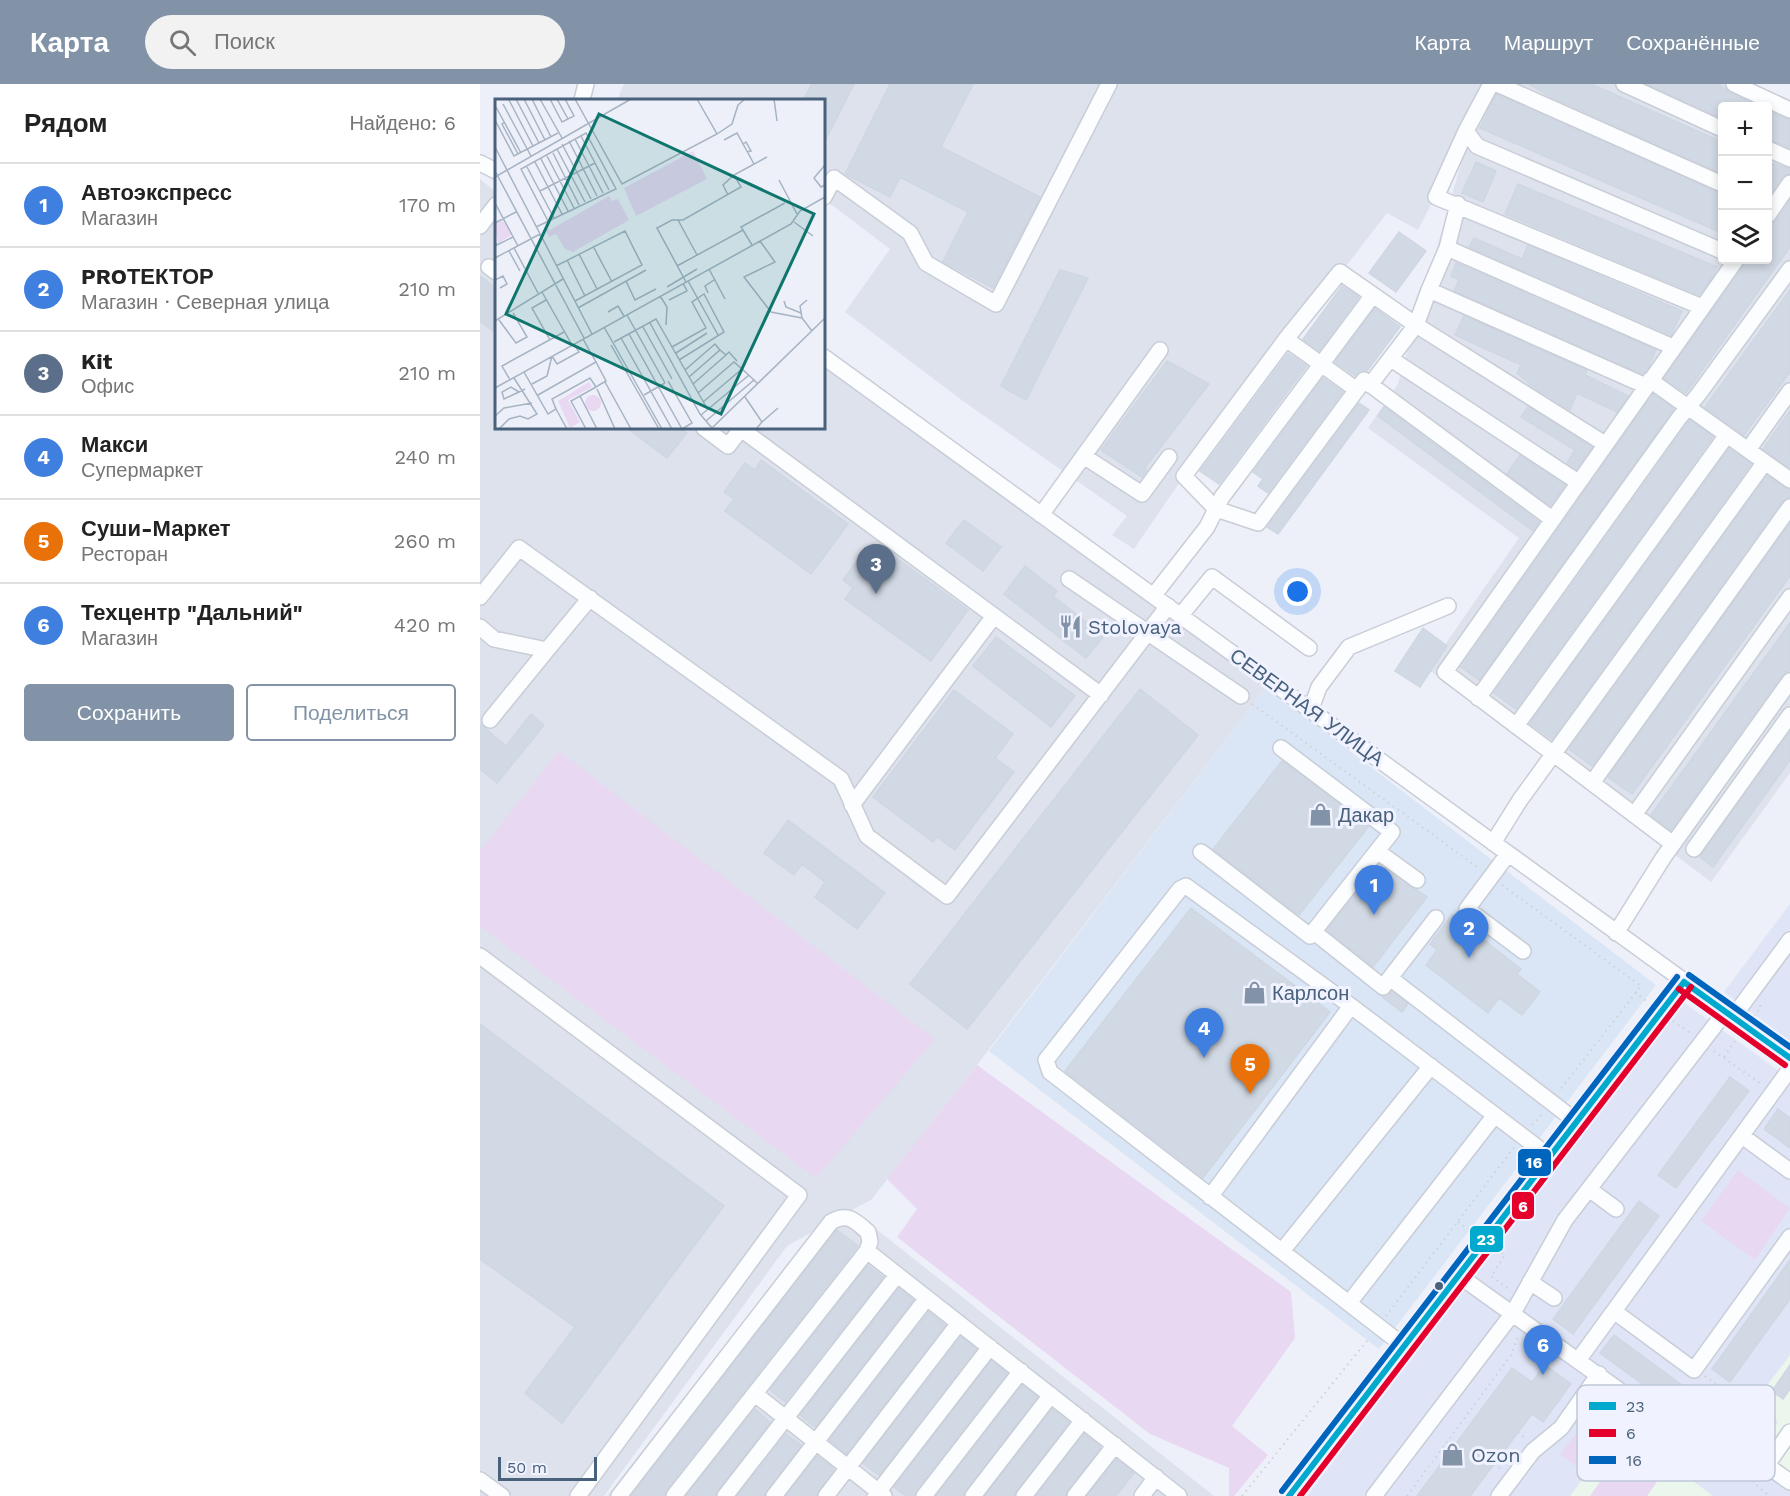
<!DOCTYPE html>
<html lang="ru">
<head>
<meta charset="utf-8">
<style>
	body { margin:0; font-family:"Work Sans",sans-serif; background:#f2f2f2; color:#222 }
	.controls { position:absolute; right:18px; top:18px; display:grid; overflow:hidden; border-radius:6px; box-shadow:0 3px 9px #0003 }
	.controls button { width:54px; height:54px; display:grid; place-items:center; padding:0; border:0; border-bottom:2px solid #e0e0e0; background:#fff; color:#222; font:30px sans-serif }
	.scale { position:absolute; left:18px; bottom:15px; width:99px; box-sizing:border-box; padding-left:6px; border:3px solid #49617b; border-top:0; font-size:16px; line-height:21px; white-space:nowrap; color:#49617b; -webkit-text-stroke:4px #f0f3ff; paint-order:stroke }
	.you { position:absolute; left:818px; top:508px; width:21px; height:21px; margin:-15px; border:4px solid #fff; border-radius:50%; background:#1a73e8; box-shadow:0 0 0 9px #1a73e833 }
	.badge { display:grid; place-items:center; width:39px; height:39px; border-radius:50%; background:#8293a7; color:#fff; font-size:20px; font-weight:700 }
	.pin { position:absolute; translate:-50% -50px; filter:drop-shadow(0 2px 3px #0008) }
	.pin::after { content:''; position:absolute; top:32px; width:21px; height:18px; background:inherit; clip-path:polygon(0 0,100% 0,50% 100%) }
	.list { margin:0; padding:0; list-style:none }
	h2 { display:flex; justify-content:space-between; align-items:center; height:78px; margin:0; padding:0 24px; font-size:26px }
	h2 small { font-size:20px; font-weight:400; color:#767676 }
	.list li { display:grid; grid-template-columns:39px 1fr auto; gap:18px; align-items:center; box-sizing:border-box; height:84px; padding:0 24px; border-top:2px solid #e0e0e0 }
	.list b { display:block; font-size:22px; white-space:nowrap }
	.list p { margin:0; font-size:20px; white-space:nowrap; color:#767676 }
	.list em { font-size:20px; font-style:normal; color:#767676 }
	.actions { display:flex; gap:12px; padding:18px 24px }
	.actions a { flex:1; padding:14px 0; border:2px solid #8293a7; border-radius:6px; text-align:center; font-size:21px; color:#8293a7 }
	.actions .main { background:#8293a7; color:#fff }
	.icon { flex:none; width:33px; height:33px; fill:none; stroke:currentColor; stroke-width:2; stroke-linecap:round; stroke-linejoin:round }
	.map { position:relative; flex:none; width:1310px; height:1412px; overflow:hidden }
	header { display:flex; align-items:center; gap:36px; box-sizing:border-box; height:84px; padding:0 30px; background:#8293a7; color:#fff }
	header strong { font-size:28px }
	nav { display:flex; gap:33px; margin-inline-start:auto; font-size:21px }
	.search { width:420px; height:54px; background:#f2f2f2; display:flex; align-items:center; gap:15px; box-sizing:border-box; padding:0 21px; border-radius:33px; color:#767676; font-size:22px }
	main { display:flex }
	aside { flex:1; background:#fff }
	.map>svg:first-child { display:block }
	.residential { fill:#dfe5f6 }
	.commercial { fill:#dae6f5 }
	.industrial { fill:#dde2ec; fill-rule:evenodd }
	.education { fill:#ebf6ed }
	.green { fill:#e8d8f2 }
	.building { fill:#d1d9e4; stroke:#cfd7e2; stroke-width:1.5 }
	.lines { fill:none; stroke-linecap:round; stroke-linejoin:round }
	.minor-casing { stroke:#c8cdd7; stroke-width:18 }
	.path { stroke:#ccd1da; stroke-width:2; stroke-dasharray:1.5 4.5; stroke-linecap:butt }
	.minor { stroke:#fcfdfe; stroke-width:15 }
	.bus-1-casing { stroke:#f0f3ff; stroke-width:10 }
	.bus-2-casing { stroke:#f0f3ff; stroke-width:10 }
	.bus-3-casing { stroke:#f0f3ff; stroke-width:10 }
	.bus-1 { stroke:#00a9ce; stroke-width:6 }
	.bus-2 { stroke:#e4002b; stroke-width:6 }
	.bus-3 { stroke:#0065bd; stroke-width:6 }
	.bus-dot { fill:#49617b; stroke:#f0f3ff; stroke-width:2 }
	.labels { text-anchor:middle; stroke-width:6; stroke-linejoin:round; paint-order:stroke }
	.poi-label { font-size:20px; fill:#49617b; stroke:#f0f3ff; text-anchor:start }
	.street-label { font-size:20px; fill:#49617b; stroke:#f0f3ff }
	.inset-road { fill:none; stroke:#a6b3c3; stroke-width:1.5 }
	.view { fill:#0f766e; fill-opacity:0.15; stroke:#0f766e; stroke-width:3 }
	.inset-edge { fill:none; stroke:#49617b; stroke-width:3 }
	.key { fill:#f0f3ff; stroke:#bec7d7; stroke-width:1.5 }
	.key-label { font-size:16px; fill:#49617b }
	.line-badge { stroke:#f0f3ff; stroke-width:2 }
	.badge-label { font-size:16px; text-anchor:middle; font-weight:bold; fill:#fff }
</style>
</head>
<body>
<header>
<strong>Карта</strong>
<div class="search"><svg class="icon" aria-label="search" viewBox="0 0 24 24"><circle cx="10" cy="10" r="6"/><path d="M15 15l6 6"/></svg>Поиск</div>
<nav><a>Карта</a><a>Маршрут</a><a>Сохранённые</a></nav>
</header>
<main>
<aside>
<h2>Рядом<small>Найдено: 6</small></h2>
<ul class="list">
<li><span class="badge" style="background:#3f7fe0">1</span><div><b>Автоэкспресс</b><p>Магазин</p></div><em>170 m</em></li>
<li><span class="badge" style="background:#3f7fe0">2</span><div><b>PROТЕКТОР</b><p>Магазин · Северная улица</p></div><em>210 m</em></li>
<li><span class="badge" style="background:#5c6f8a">3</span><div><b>Kit</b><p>Офис</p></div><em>210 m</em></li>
<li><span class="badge" style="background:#3f7fe0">4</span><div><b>Макси</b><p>Супермаркет</p></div><em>240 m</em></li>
<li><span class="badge" style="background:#e8710a">5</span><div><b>Суши-Маркет</b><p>Ресторан</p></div><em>260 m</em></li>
<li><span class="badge" style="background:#3f7fe0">6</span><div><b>Техцентр &quot;Дальний&quot;</b><p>Магазин</p></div><em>420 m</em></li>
</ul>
<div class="actions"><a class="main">Сохранить</a><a>Поделиться</a></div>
</aside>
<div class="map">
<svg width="1310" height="1412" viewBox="0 0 1310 1412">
	<rect width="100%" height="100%" fill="#edf0f9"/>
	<path class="residential" d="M1310 820V957L1244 908Z
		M1203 918 1310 995V1412H827Z"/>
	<path class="commercial" d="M786 603 1176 901 899 1265 509 967Z"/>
	<path class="industrial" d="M144 0H1275L1310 16V689L1231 798 948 585 1039 454 888 344 918 300 992 41 938 146 907 129 704 392 654 465 632 451 647 432 483 317 365 228 410 165 344 115V16H137ZM1242 22H1288V176H1242Z
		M0 95 16 108V344H344V284L786 603 497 981 391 1116 372 1126 734 1412H127L334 1147 307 1162 124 1412H0Z"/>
	<path class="education" d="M1310 1271V1407L1283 1387 1291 1349 1298 1338 1273 1320Z
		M1141 1344 1233 1412H1090Z"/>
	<path class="green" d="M79 667 455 955 336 1094 0 842V767Z
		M497 981 811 1208 815 1254 752 1342 788 1371 754 1412H749V1384L670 1350 417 1153 437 1125 407 1095Z
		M1258 1086 1310 1124 1275 1176 1221 1137Z
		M1099 1346 1116 1359 1098 1384 1080 1370Z
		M1148 1358 1186 1385 1167 1412H1110Z"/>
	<path class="building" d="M332 0H374L344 59V16H323Z
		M410 0H493L461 63 560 113 513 204 463 178 488 128 420 93 410 113 365 90Z
		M1049 0H1111L1242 58V90L1071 13Z
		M1167 0H1239L1250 9 1279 22H1242V34Z
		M1016 10 1242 110V149L1000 44Z
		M1287 26 1310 36V64L1287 55Z
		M996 78 1016 87 1003 118 982 109Z
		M1287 78 1310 85V89L1302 93 1287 115Z
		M1038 100 1237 183 1233 192 1219 211 1025 130Z
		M1310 116V163L1206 309 1184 294 1264 182 1266 176H1287V142L1296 137Z
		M919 148 946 167 916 208 889 189Z
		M994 154 1042 175 1048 161 1202 227 1191 251 989 163Z
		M976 179 1176 266 1169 282 1163 290 974 207 979 196 971 192Z
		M580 186 608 194 546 316 521 302Z
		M0 192 16 204V249L0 237Z
		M862 202 879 213 839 267 823 255Z
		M1310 206V288L1264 351 1225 323Z
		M895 224 920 243 887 287H880L875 292 855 278Z
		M984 232 1107 286 1105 291 1148 312 1137 328 1097 309 1090 326 1052 302 1037 289 1041 281 975 251Z
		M808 269 827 282 739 400 720 387Z
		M687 277 729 300 664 385 667 386 662 393 621 366Z
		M843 294 863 308 788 409 778 402 783 395 773 388Z
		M1173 310 1194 325 999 596 981 583Z
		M879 319 889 326 798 450 787 443Z
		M904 323 1059 438 1053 447 898 332Z
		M1048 323 1112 363 1096 385 1087 379 1095 366 1041 333Z
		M1310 327V384L1283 365Z
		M1210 336 1233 353 1036 625 1014 609Z
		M147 344H200L207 349 187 374Z
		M1249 365 1271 380 1072 655 1050 639Z
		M1040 371 1085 401 1070 422 1027 390Z
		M281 376 368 440 331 490 245 427 254 415 244 408 265 379 275 386Z
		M1287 392 1310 406V413L1302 417 1112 682 1089 665Z
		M484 436 521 463 503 487 466 459Z
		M1310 440V492L1152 710 1128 693Z
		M387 463 396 470 401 463 488 526 451 577 365 515 373 504 363 496Z
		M545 482 577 507 573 512 624 552 606 574 524 510Z
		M1310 539V586L1302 591 1191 746 1171 731Z
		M943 544 967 562 940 603 915 587Z
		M516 553 595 612 571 643 493 582Z
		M660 605 718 651 487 945 430 900Z
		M474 606 533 650 515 674 534 688 475 766 457 753 453 758 393 713Z
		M51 630 64 641 17 699 0 685V640L26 662Z
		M1310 648V676L1233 783 1220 773Z
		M802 677 889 742 819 831 733 765Z
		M308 736 405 809 377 845 335 813 345 798 322 780 314 791 284 769Z
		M899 780 947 813 893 883 847 846Z
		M711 824 850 928 723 1094 585 987Z
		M972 831 1041 885 1037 890 1060 908 1042 931 1019 914 1008 929 946 881 957 866 950 860Z
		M912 908 928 920 922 928 902 913Z
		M0 940 244 1122 82 1339 45 1309 95 1243 0 1175Z
		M1250 993 1269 1007 1196 1104 1178 1091Z
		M1298 1025 1310 1034V1064L1284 1045Z
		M1159 1117 1179 1132 1093 1250 1073 1235Z
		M357 1146 378 1162 186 1406 184 1412H151Z
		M1310 1176V1215L1250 1298 1232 1285Z
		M388 1181 403 1193 305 1318 290 1306Z
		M419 1204 433 1216 335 1343 320 1331Z
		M449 1228 465 1241 366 1370 349 1356Z
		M1134 1251 1233 1324 1220 1342 1120 1269Z
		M481 1253 496 1265 399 1391 383 1379Z
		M511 1277 527 1289 436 1406 434 1412H426L414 1403Z
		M1065 1281 1091 1300 1063 1338 1052 1330 990 1412H937L1032 1284 1052 1298Z
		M1310 1281V1305L1303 1315 1292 1307Z
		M542 1301 557 1313 483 1412H456Z
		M275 1325 290 1338 235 1412H206Z
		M572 1325 589 1338 534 1412H505Z
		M306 1350 321 1361 284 1412H257Z
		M604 1350 621 1363 585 1412H556Z
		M337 1372 354 1385 336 1412H306Z
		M636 1375 654 1389 636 1412H607Z"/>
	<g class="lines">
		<defs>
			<path id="minor" d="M1011 0 986 47 997 62 1242 167
				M1017 0 1242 100
				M1144 0 1242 45
				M1254 0 1310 26
				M102 16 106 0
				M986 47 956 113 1222 223
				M1288 65 1310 75
				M0 79 16 87
				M344 113 354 94 430 149 446 179 516 220 629 0
				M978 120 967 164 1193 263
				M1288 131 1310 99
				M0 142 16 121
				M967 164 949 206 1166 302
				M9 183 16 188
				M806 255 877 306
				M344 273 1310 974
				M911 275 1098 398
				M1170 296 1310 396
				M890 301 936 241 949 206
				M224 344 248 362 261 345
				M263 344 261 345 621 611
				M1268 366 1310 307
				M605 373 662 410 689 373
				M561 431 680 266
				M1072 435 884 296 778 439 736 425 704 392 806 255 860 188 936 241 1125 360
				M589 495 761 612
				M674 511 727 443 742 413 893 211
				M0 513 39 464 361 695 387 752 467 812 688 522
				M701 531 732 493 829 564
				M0 543 14 555 67 566 110 514
				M998 614 1199 334 1218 311 1310 185
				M831 625 839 603 869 563 968 522
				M10 636 67 566
				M1036 642 1247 351
				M1112 699 1310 423
				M372 721 514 532
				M1154 731 1310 513
				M1013 759 1040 716 1285 378
				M1193 760 965 588 1256 176
				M1214 765 1310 631
				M897 767 937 796
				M721 768 830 852 912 748 801 664
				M1028 770 987 825 1043 867
				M834 848 903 903 956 834
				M1136 849 1183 774 1310 597
				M0 872 319 1111 98 1412
				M910 894 1097 1038
				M1253 933 1310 856
				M1262 1052 1310 1087
				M1109 1105 1136 1125
				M730 1113 871 922
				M802 1167 951 982
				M978 1191 1227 1369 1250 1355 1310 1398
				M1050 1198 1074 1214
				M869 1219 1015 1031
				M1135 1228 1214 1286 1310 1153
				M924 1262 570 988 566 976 700 805 706 802 871 922 1070 1073
				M1099 1275 1310 985
				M275 1310 404 1412
				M1287 1381 1310 1348
				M0 1396 22 1412
				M139 1412 351 1138C368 1128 375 1137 388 1148L390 1158 387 1167 699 1412
				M194 1412 387 1167
				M245 1412 417 1191
				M294 1412 447 1214
				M346 1412 479 1239
				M395 1412 510 1263
				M444 1412 541 1287
				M493 1412 571 1311
				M544 1412 603 1336
				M595 1412 635 1361
				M662 1412 676 1393
				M809 1412 1204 898
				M894 1412 1033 1229 1085 1136 1246 927
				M1019 1412 1053 1367 1081 1344 1119 1290"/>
		</defs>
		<use href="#minor" class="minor-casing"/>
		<path class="path" d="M772 620 1000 785
			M1022 801 1161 902 1080 1006
			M1155 908 1169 919
			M1274 932 1281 923 1279 920
			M1193 937 1210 949
			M1234 967 1281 1000
			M1244 973 1258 953
			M1052 1041 1062 1030
			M978 1138 993 1148
			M1017 1165 1025 1171 1011 1192 1031 1207
			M906 1232 1035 1062
			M1225 1292 1255 1315 1253 1340
			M1038 1348 1046 1355
			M1245 1374C1261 1380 1274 1402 1290 1412
			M1014 1380 1022 1386
			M762 1412 890 1253
			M927 1412 1031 1271 1039 1250"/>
		<use href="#minor" class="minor"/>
		<defs>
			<path id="bus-1" d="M1204 898 1310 974
				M809 1412 1204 898"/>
			<path id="bus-2" d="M1199 905 1305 981
				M820 1412 1211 903"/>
			<path id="bus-3" d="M1209 891 1310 963
				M802 1407 1197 893"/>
		</defs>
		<use href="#bus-1" class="bus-1-casing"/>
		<use href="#bus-2" class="bus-2-casing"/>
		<use href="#bus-3" class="bus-3-casing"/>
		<use href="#bus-1" class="bus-1"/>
		<use href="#bus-2" class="bus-2"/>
		<use href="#bus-3" class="bus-3"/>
	</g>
	<defs>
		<symbol id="restaurant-bare" viewBox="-9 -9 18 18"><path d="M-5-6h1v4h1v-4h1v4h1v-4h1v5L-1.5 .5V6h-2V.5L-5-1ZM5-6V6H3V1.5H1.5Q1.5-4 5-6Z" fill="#8293a7" stroke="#f0f3ff" stroke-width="2.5" paint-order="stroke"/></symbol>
		<symbol id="shop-bare" viewBox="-9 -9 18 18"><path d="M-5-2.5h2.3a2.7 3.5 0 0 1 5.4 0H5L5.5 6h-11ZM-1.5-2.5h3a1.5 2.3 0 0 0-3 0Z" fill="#8293a7" stroke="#f0f3ff" stroke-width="2.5" paint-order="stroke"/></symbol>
	</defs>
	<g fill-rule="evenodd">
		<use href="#restaurant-bare" x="574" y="526" width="33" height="33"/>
		<use href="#shop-bare" x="824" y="714" width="33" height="33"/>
		<use href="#shop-bare" x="758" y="892" width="33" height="33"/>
		<use href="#shop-bare" x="956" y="1354" width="33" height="33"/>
	</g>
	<circle class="bus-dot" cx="959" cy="1202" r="5"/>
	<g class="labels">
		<g class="poi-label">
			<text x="608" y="550">Stolovaya</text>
			<text x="858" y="738">Дакар</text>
			<text x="792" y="916">Карлсон</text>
			<text x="991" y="1378">Ozon</text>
		</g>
		<g class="street-label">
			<text transform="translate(827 623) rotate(36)" y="7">СЕВЕРНАЯ УЛИЦА</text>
		</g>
	</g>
	<g transform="translate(15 15)">
		<rect width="330" height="330" fill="#edf0f9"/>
		<path d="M198 52 212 80 141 117 129 89ZM114 97 117 102 123 100 134 121 78 153 70 150 61 135 54 138 50 129 55 131ZM8 121 16 136 3 145 0 125ZM94 283 97 288 73 301 85 323 75 329 63 302ZM90 304a8 8 0 1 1 16 0a8 8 0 1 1-16 0Z" fill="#e8d8f2"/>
		<path class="inset-road" d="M21 0 44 44M29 0 50 41M37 0 56 38M45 0 67 39M55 0 67 23 79 17 70 0M62 0 73 20M80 0 127 85 222 35 202 0M279 0 282 22M14 1 38 47M8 5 36 57M1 8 26 54M0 21 19 57 63 34M10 23 7 25 23 55M222 35 237 25 243 6 250 0M86 37 114 91M80 40 108 94M229 41 242 34 259 65M74 42 102 97M67 45 96 100M248 45 251 43 256 52 252 53M0 48 97 235M62 50 90 103M58 54 84 106M52 57 79 109M46 60 73 112M40 63 67 115M330 66 319 79 326 88 330 86M32 68 59 119M0 72 89 239M0 78 136 0M284 81 302 115M45 92 100 64M233 96 228 86 239 76M0 104 23 147M183 121 202 156M299 123 318 137M0 124 21 113M41 128 121 90 91 34 26 70 53 122M248 131 246 128 290 104M265 142 280 163 249 178 276 213 307 219M0 143 2 146 18 138M98 147 117 183M19 149 43 194M14 152 25 172M84 155 102 190M0 159 45 135M72 161 90 197M61 167 130 132 147 166 80 202M182 167 248 131 257 146M214 170 230 200M0 181 8 177 12 185 5 189M131 182 140 201 161 190M193 182 223 236M191 183 162 129 177 121H188L246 88 239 76 272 58M172 188 202 170M47 193 77 246M213 194 210 187 219 181M165 197 172 208 171 226M51 201 37 209 55 241M174 201 192 192 188 184M312 201 305 207 307 219 317 232M289 202 291 208 306 214M83 209 151 171M113 213 123 207 129 217M132 216 170 284M4 221 21 244 32 238 18 214M0 222 68 180M155 224 205 315 217 329M109 228 167 330M148 228 177 280M134 235 187 330M126 239 177 330M119 243 161 220 213 311M116 246 164 330M177 248 211 229 197 203 209 195 229 233 184 261M181 254 212 234M57 257 62 265 84 253 79 245M190 271 220 245 225 251M29 273 53 315 61 310 57 300 95 279 101 288 111 282 101 263M194 278 225 251 231 256 234 253 242 262M15 281 7 267 69 233M173 282 197 324 187 330M110 283 136 330M37 285 52 277 57 257M198 285 231 256M0 289 296 125 305 112 330 98M102 290 120 330M24 293 16 288 7 293 9 300 24 293 30 290M203 294 239 263 247 270M43 296 101 263 88 240M149 296 170 284M85 297 102 330M250 298 267 323 261 330M208 303 247 270 259 281M61 310 72 330M206 316 254 276M0 317 9 309 37 304M211 322 259 281 263 285M267 323 283 309M4 330 14 320 25 317 33 320 42 315 19 279M91 330 76 302 101 288M216 330 330 219"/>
		<path class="view" d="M104 15 319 115 226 315 11 215Z"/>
		<rect width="330" height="330" class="inset-edge"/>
	</g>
	<rect x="1097" y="1301" width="198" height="96" rx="9" class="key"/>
	<rect x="1109" y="1318" width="27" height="8" fill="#00a9ce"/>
	<rect x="1109" y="1345" width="27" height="8" fill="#e4002b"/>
	<rect x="1109" y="1372" width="27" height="8" fill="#0065bd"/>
	<g class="key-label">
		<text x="1146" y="1328">23</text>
		<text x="1146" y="1355">6</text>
		<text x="1146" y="1382">16</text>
	</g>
	<g class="line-badge">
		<rect x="1037" y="1064" width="35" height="29" rx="6" fill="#0065bd"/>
		<rect x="1031" y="1107" width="24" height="29" rx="6" fill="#e4002b"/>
		<rect x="989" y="1141" width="35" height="28" rx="6" fill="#00a9ce"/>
	</g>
	<g class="badge-label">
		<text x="1054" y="1084">16</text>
		<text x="1043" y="1128">6</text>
		<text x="1006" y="1161">23</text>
	</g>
</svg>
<div class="controls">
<button>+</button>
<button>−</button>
<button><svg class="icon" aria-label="layers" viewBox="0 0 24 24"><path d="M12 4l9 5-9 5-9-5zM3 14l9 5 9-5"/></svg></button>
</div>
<div class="scale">50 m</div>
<div class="you"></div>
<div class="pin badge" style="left:894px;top:831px;background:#3f7fe0">1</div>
<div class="pin badge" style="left:989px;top:874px;background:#3f7fe0">2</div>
<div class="pin badge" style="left:396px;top:510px;background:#5c6f8a">3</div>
<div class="pin badge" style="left:724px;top:974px;background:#3f7fe0">4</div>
<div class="pin badge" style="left:770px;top:1010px;background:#e8710a">5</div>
<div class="pin badge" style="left:1063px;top:1291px;background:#3f7fe0">6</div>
</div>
</main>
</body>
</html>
